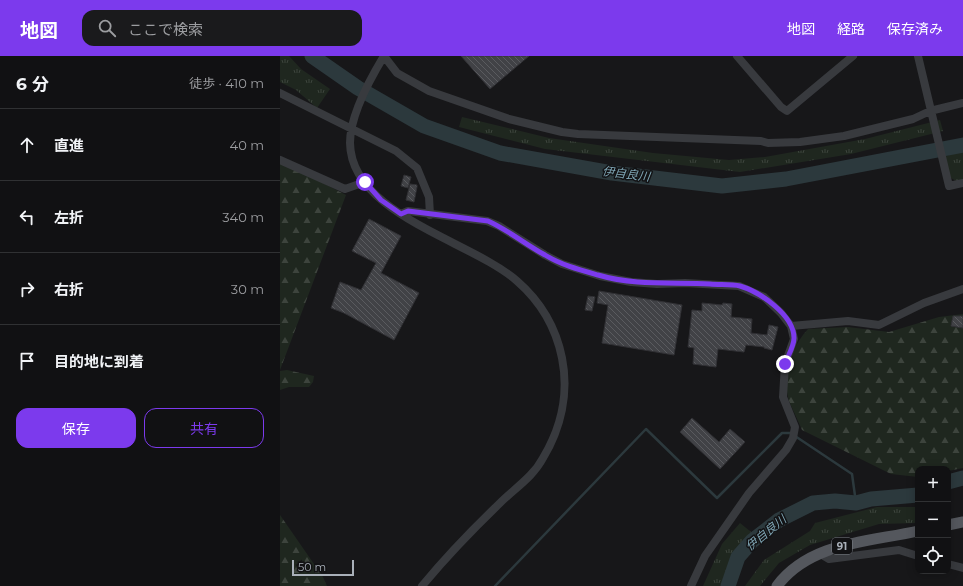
<!DOCTYPE html>
<html lang="ja">
<head>
<meta charset="utf-8">
<style>
	body { margin:0; font-family:Montserrat,"Noto Sans JP",sans-serif; background:#1a1a1c; color:#f1f3f6 }
	.controls { position:absolute; right:12px; bottom:12px; display:grid; overflow:hidden; border-radius:8px; box-shadow:0 2px 10px #0003 }
	.controls button { width:36px; height:36px; display:grid; place-items:center; padding:0; border:0; border-bottom:1px solid #303133; background:#111113; color:#f1f3f6; font:20px sans-serif }
	.scale { position:absolute; left:12px; bottom:10px; width:62px; box-sizing:border-box; padding-left:4px; border:2px solid #a9b0b9; border-top:0; font-size:11px; line-height:14px; white-space:nowrap; color:#a9b0b9; -webkit-text-stroke:3px #121214; paint-order:stroke }
	.stop { position:absolute; width:12px; height:12px; margin:-9px; border:3px solid #7c3aed; border-radius:50%; background:#fff }
	.stop.end { background:#7c3aed; border-color:#fff; box-shadow:0 1px 4px #0008 }
	.list { margin:0; padding:0; list-style:none }
	h2 { display:flex; justify-content:space-between; align-items:center; height:52px; margin:0; padding:0 16px; font-size:17px }
	h2 small { font-size:13px; font-weight:400; color:#9c9da0 }
	.list li { display:grid; grid-template-columns:26px 1fr auto; gap:12px; align-items:center; box-sizing:border-box; height:72px; padding:0 16px; border-top:1px solid #303133 }
	.list b { display:block; font-size:15px; white-space:nowrap }
	.list em { font-size:13px; font-style:normal; color:#9c9da0 }
	.actions { display:flex; gap:8px; padding:12px 16px }
	.actions a { flex:1; padding:9px 0; border:1px solid #7c3aed; border-radius:12px; text-align:center; font-size:14px; color:#7c3aed }
	.actions .main { background:#7c3aed; color:#fff }
	.icon { flex:none; width:22px; height:22px; fill:none; stroke:currentColor; stroke-width:2; stroke-linecap:round; stroke-linejoin:round }
	.map { position:relative; flex:none; width:683px; height:530px; overflow:hidden }
	header { display:flex; align-items:center; gap:24px; box-sizing:border-box; height:56px; padding:0 20px; background:#7c3aed; color:#fff }
	header strong { font-size:19px }
	nav { display:flex; gap:22px; margin-inline-start:auto; font-size:14px }
	.search { width:280px; height:36px; background:#1a1a1c; display:flex; align-items:center; gap:10px; box-sizing:border-box; padding:0 14px; border-radius:12px; color:#9c9da0; font-size:15px }
	main { display:flex }
	aside { flex:1; background:#111113 }
	.map>svg:first-child { display:block }
	.grass { fill:url(#grass-tufts) }
	.forest { fill:url(#forest-firs) }
	.lines { fill:none; stroke-linecap:round; stroke-linejoin:round }
	.stream { stroke:#2c393d; stroke-width:2.5 }
	.river { stroke:#2c393d; stroke-width:15 }
	.building { fill:url(#building-back-hatch); stroke:#313135 }
	.minor { stroke:#383a3e; stroke-width:8 }
	.major { stroke:#54575d; stroke-width:11 }
	.route { stroke:#7c3aed; stroke-width:5 }
	.labels { text-anchor:middle; stroke-width:3; stroke-linejoin:round; paint-order:stroke }
	.shield { fill:#121214; stroke:#7c8188; stroke-width:1 }
	.shield-label { font-size:10px; font-weight:bold; fill:#a9b0b9 }
	.water-label { font-size:12px; font-style:italic; fill:#7fa5b4; stroke:#121214 }
</style>
</head>
<body>
<header>
<strong>地図</strong>
<div class="search"><svg class="icon" aria-label="search" viewBox="0 0 24 24"><circle cx="10" cy="10" r="6"/><path d="M15 15l6 6"/></svg>ここで検索</div>
<nav><a>地図</a><a>経路</a><a>保存済み</a></nav>
</header>
<main>
<aside>
<h2>6 分<small>徒歩 · 410 m</small></h2>
<ul class="list">
<li><svg class="icon" aria-label="ahead" viewBox="0 0 24 24"><path d="M12 20V5M6 11l6-6 6 6"/></svg><div><b>直進</b></div><em>40 m</em></li>
<li><svg class="icon" aria-label="left" viewBox="0 0 24 24"><path d="M17 20v-9H6M10 6l-5 5 5 5"/></svg><div><b>左折</b></div><em>340 m</em></li>
<li><svg class="icon" aria-label="right" viewBox="0 0 24 24"><path d="M7 20v-9h11M14 6l5 5-5 5"/></svg><div><b>右折</b></div><em>30 m</em></li>
<li><svg class="icon" aria-label="arrive" viewBox="0 0 24 24"><path d="M6 21V4h12l-3 4 3 4H6"/></svg><div><b>目的地に到着</b></div></li>
</ul>
<div class="actions"><a class="main">保存</a><a>共有</a></div>
</aside>
<div class="map">
<svg width="683" height="530" viewBox="0 0 683 530">
	<defs>
		<pattern id="grass-tufts" width="24" height="20" patternUnits="userSpaceOnUse"><rect width="24" height="20" fill="#1f271f"/><path d="M3 7l-1-3M5 7V3M7 7l1-3M15 17l-1-3M17 17v-4M19 17l1-3" fill="none" stroke="#3d443d"/></pattern>
		<pattern id="forest-firs" width="22" height="20" patternUnits="userSpaceOnUse"><rect width="22" height="20" fill="#1f271f"/><path d="M5 1l3.5 6h-7zM16 11l3.5 6h-7z" fill="#3d443d"/></pattern>
		<pattern id="building-back-hatch" width="6" height="6" patternUnits="userSpaceOnUse"><rect width="6" height="6" fill="#414246"/><path d="M-1 5l2 2M0 0l6 6M5-1l2 2" fill="none" stroke="#5a5b5f"/></pattern>
	</defs>
	<rect width="100%" height="100%" fill="#171719"/>
	<path class="grass" d="M0 0H9L21 13 50 33 37 52 16 34 0 26Z
		M182 61 269 82 373 97 449 104 485 101 585 83 660 64 663 75 571 98 460 116 265 93 179 71Z
		M683 94V124L676 125 671 122 664 101Z
		M597 451H638V467L599 468 530 489 499 507 480 530H465L484 504 530 475 535 467Z
		M460 467 471 476 453 501 442 530H423L442 488Z"/>
	<path class="forest" d="M0 105 66 139 0 314Z
		M683 258V412L668 415V413H638V421L611 418 522 374C518 364 513 355 509 345 502 321 511 291 528 273L568 271 609 276 659 261Z
		M7 314 34 320 33 326 29 331H9L0 334V315Z
		M0 459 43 521 47 530H0Z"/>
	<g class="lines">
		<path class="stream" d="M515 380 572 418 576 447
			M215 530 366 373 437 442 502 377H511"/>
		<path class="river" d="M32 0 78 32 144 70 220 97 332 117 442 130 506 123 683 89
			M668 426 683 422
			M448 530 458 501 472 485 499 464 533 447 555 445 576 447 591 443 638 439"/>
	</g>
	<path class="building" d="M181 0H249L210 33Z
		M124 119 131 121 128 132 121 130Z
		M130 128 137 129V131L134 146 126 144Z
		M89 163 121 180 101 217 139 237 114 284 64 257 51 252 60 226 81 234 96 207 72 195Z
		M319 235 402 249 394 299 322 287 328 249 317 247Z
		M308 240 315 241 312 255 305 254Z
		M422 247 442 249 443 247 452 248 451 261 472 263 471 277 487 279 489 269 498 271 492 294 484 292V291L466 289 464 296 438 293 436 311 413 308 414 292 408 291 412 254 422 255Z
		M673 260H683V272L671 270Z
		M412 362 439 386 450 373 465 386 440 413 400 376Z"/>
	<g class="lines">
		<path class="minor" d="M104 0C90 23 70 59 70 87 71 159 192 185 237 225 260 245 276 272 282 302 289 337 281 372 263 402 253 421 235 432 220 447 193 473 166 501 142 530
			M104 0 117 17 149 35 229 63 282 76 298 78 481 85 488 87 520 86 564 80 633 63 650 55 683 47
			M457 0 501 51 507 55 573 0
			M638 0 669 130 683 127
			M0 37 116 95 137 112 149 141 150 159
			M0 104 65 133 85 126
			M121 158 128 155 207 165 219 170 265 199 282 208 320 220 351 226 377 228 405 227 459 230 484 241 501 257 511 270 514 283 505 308 503 341 515 371 513 382 506 394 469 437 425 500 411 530
			M511 270 568 265 599 269 644 247 683 233
			M539 497 549 503 619 494 638 500
			M668 508 683 512"/>
		<path class="major" d="M668 469 683 466
			M497 530C530 486 589 486 638 475"/>
	</g>
	<g class="lines">
		<path class="route" d="M85 126 101 144 121 158 128 155 208 165C228 174 245 188 265 199 281 209 300 214 318 219 355 230 392 226 430 228 439 229 451 228 460 230 480 236 514 259 514 282 514 290 508 300 505 308"/>
	</g>
	<g class="labels">
		<rect class="shield" x="552" y="482" width="20" height="16" rx="3"/>
		<g class="shield-label">
			<text x="562" y="494">91</text>
		</g>
		<g class="water-label">
			<text transform="translate(346 118) rotate(7)" y="4">伊自良川</text>
			<text transform="translate(486 477) rotate(-39)" y="4">伊自良川</text>
		</g>
	</g>
</svg>
<div class="controls">
<button>+</button>
<button>−</button>
<button><svg class="icon" aria-label="locate" viewBox="0 0 24 24"><circle cx="12" cy="12" r="6"/><path d="M12 2v4M12 18v4M2 12h4M18 12h4"/></svg></button>
</div>
<div class="scale">50 m</div>
<div class="stop" style="left:85px;top:126px"></div>
<div class="stop end" style="left:505px;top:308px"></div>
</div>
</main>
</body>
</html>
